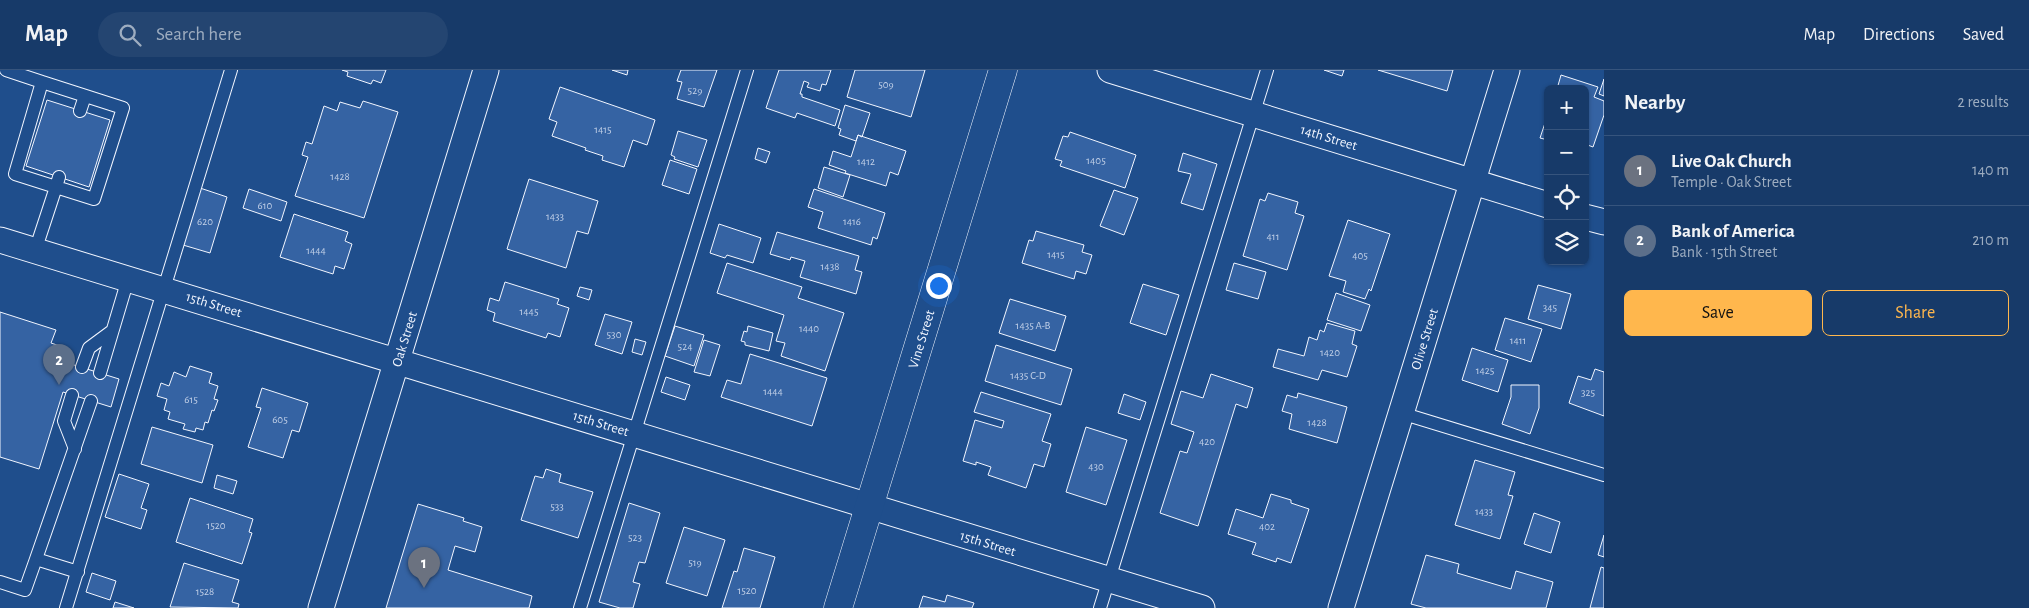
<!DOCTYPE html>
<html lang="en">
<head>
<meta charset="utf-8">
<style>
	body { margin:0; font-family:"Alegreya Sans",sans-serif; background:#244571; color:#f1f3f6 }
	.controls { position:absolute; right:15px; top:15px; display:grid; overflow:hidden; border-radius:8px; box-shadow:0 1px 4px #0004 }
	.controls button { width:45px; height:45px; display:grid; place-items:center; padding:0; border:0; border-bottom:1px solid #36547d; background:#173a69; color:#f1f3f6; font:25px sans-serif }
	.you { position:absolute; left:938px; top:215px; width:18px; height:18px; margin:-12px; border:4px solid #fff; border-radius:50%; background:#1a73e8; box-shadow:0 0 0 8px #1a73e833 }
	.badge { display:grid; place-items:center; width:32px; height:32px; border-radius:50%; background:#ffb74d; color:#fff; font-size:16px; font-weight:700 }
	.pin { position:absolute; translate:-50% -41px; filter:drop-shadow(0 1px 2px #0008) }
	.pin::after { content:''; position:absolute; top:26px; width:18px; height:15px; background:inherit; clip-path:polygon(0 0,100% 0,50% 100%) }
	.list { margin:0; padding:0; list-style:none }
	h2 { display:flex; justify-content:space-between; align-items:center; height:65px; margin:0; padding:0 20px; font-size:21px }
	h2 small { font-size:16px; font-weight:400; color:#9eadc0 }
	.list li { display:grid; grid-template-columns:32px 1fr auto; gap:15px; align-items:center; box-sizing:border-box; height:70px; padding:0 20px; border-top:1px solid #36547d }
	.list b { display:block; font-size:19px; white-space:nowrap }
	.list p { margin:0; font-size:16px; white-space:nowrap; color:#9eadc0 }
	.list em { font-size:16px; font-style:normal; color:#9eadc0 }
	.actions { display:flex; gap:10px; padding:15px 20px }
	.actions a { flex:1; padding:11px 0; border:1px solid #ffb74d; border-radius:8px; text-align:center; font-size:18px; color:#ffb74d }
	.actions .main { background:#ffb74d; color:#111 }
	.icon { flex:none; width:28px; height:28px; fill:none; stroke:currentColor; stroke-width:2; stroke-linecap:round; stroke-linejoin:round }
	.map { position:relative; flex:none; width:1604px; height:538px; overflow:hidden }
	header { display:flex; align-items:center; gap:30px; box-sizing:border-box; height:70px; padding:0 25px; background:#173a69; border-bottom:1px solid #36547d }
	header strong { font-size:24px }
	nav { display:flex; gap:28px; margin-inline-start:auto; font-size:18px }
	.search { width:350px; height:45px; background:#244571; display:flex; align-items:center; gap:12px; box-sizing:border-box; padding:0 18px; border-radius:28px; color:#9eadc0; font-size:19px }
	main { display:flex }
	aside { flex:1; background:#173a69 }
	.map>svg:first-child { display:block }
	.building { fill:#3563a3; stroke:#f2f6ff }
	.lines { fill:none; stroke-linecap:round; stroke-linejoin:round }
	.service-casing { stroke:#f2f6ff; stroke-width:14 }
	.minor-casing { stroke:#f2f6ff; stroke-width:27 }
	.tertiary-casing { stroke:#f2f6ff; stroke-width:29 }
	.service { stroke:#1f4e8c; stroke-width:12 }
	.minor { stroke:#1f4e8c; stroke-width:25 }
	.tertiary { stroke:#1f4e8c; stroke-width:28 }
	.labels { text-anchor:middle; stroke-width:4; stroke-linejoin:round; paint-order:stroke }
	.number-label { font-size:11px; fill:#c3d1e8 }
	.street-label { font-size:14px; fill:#f2f6ff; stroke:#1f4e8c }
</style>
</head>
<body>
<header>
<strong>Map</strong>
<div class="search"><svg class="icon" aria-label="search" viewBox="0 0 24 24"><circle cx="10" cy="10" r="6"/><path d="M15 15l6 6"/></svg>Search here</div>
<nav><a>Map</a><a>Directions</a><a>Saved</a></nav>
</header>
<main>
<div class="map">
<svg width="1604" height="538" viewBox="0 0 1604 538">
	<rect width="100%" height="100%" fill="#1f4e8c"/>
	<path class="building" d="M342 0H386L381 13 373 10 371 14 347 6 348 2Z
		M612 0H628L627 5Z
		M681 0H717L704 37 677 29 682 12 677 11Z
		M779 0H831L826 15 822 14 820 21 807 17 809 13 804 11 800 24H802V27L840 40 835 56 797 43 795 48 766 38Z
		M855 0H925L911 47 847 27Z
		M1324 0H1344L1342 6Z
		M1378 0H1453L1447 21Z
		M1561 5 1598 17 1594 27 1604 31V45L1593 77 1585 74V19H1557Z
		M1604 9V26L1599 24Z
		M560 17 655 50 647 75 633 70 624 97 602 90 603 86 585 80 586 78 552 66 557 52 549 49Z
		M47 30 110 50 89 117 26 96Z
		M363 31 398 42 364 148 295 126 308 87 302 85 306 72 312 74 324 36 337 41 340 32 360 38Z
		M845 35 870 43 862 67 858 65 856 71 839 65 841 59 838 58Z
		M1548 44V70L1540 68Z
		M678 61 707 70 698 97 674 89 675 87 671 85Z
		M1070 62 1136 85 1125 118 1060 96 1062 91 1055 89 1063 66 1068 67Z
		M858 65 906 81 898 105 890 102 886 116 845 103 846 101 829 95 833 81 851 87Z
		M758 78 770 82 766 93 755 89Z
		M1183 83 1217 94 1203 140 1181 133 1191 104 1178 101Z
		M670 90 697 99 689 124 662 115Z
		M824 97 850 105 843 127 818 118Z
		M529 109 598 131 588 164 577 161 566 198 507 179Z
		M200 118 227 127 210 183 183 175Z
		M249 119 287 132 281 151 243 138Z
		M814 119 885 143 877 169 873 167 871 175 818 158 823 142 808 137Z
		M1114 120 1138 128 1124 165 1100 156Z
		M1268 123 1298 132 1295 143 1304 146 1287 200 1243 186 1260 129 1265 131Z
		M294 144 348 162 345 171 352 174 344 199 335 196 333 204 280 187Z
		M1348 150 1390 164 1371 221 1369 219 1365 229 1343 222 1346 211 1329 206Z
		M719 154 761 168 753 193 727 185 725 188 710 183Z
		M1036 161 1084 175 1082 182 1092 185 1086 204 1076 201 1074 209 1022 193 1029 170 1033 171Z
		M777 162 859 186 855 200 862 202 856 224 800 207 805 191 791 187 790 190 770 184Z
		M727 193 802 217 798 228 844 243 825 301 781 286 785 273 776 271 784 245 717 223Z
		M1234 193 1266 202 1258 229 1226 220Z
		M505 212 559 229 557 234 569 238 560 267 548 263 546 268 493 251 495 243 487 240 490 228 499 231Z
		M1143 214 1179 225 1166 265 1130 253Z
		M1538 215 1571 224 1561 259 1528 249Z
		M580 217 592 220 589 230 577 226Z
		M1336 223 1370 235 1361 261 1327 250Z
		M1010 229 1066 246 1055 281 999 263Z
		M0 242 56 260 51 273 60 276 58 282 73 287 71 294 119 309 111 337 63 322 39 399 0 387Z
		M605 244 632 252 622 284 595 275Z
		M1505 248 1542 259 1531 292 1495 280Z
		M1327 253 1355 261 1352 274 1357 276 1347 307 1322 300 1318 310 1273 297 1278 279 1304 286 1309 267 1317 270 1320 260 1324 262Z
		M675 256 704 265 694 296 665 286Z
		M748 256 773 263 769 281 745 275V272L741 271 744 261 747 262Z
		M635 269 646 272 642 285 632 282Z
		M704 270 720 275 710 306 694 302Z
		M996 275 1072 299 1061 335 985 311Z
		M1472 278 1508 290 1498 322 1462 310Z
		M750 284 827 308 812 356 721 327 727 310 741 314Z
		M190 296 212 303 209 313 218 316 214 329 218 330 214 341 212 340 208 353 205 352 203 360 196 358 195 362 183 359 185 354 168 349 170 342 164 340 167 329 157 326 161 313 169 316 174 302 186 307Z
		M1595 299 1604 302V346L1569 333 1578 306 1591 310Z
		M1211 304 1253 318 1247 338 1236 334 1198 456 1160 443 1180 381 1187 383 1194 362 1171 354 1181 321 1203 328Z
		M666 307 690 315 685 330 661 322Z
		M1511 315H1539V338L1530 364 1502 354 1511 327Z
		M262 318 308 333 299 362 292 360 283 388 248 377 261 338 256 337Z
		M981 322 1051 344 1042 371 1051 374 1044 397 1034 394 1026 418 988 405 991 397 976 392V395L963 391 975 350 1002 358 1004 351 974 342Z
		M1298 323 1347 337 1337 373 1289 359 1292 344 1282 341 1287 325 1297 328Z
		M1124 324 1146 332 1140 350 1118 343Z
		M152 357 213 375 202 413 141 394Z
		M1086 357 1127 370 1106 435 1066 422Z
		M1475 390 1515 402 1508 425 1513 426 1500 469 1455 455Z
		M546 399 561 404 559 412 593 422 578 468 521 450 535 406 543 408Z
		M119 404 149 414 141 438 147 440 141 459 105 447Z
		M217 405 237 411 233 424 214 418Z
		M1271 424 1291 430V433L1309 439 1291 493 1277 488 1276 492 1252 484 1256 473 1228 464 1236 439 1263 448Z
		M190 428 253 449 249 462 252 463 242 494 176 472Z
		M629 433 660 443 645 493 639 492 633 512 640 514 633 538H620L599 532Z
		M418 434 464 448 463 451 482 457 475 482 455 476 448 500 532 526 529 538H386Z
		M1534 443 1560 452 1551 483 1524 474Z
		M684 457 725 470 707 526 666 513Z
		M1604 465V487L1598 485Z
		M744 478 775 487 760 538H722L734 501 737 502Z
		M1426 485 1459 494 1457 503 1511 519 1516 501 1553 512 1546 538H1426L1411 534Z
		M184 493 239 510 232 532 239 534 238 538 170 537Z
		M1601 497 1604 498V538H1590Z
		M92 503 116 511 110 530 86 522Z
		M947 525 974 533 972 538H919L923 526 945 532Z
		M115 532 134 538H113Z"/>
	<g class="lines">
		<defs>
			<path id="service" d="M6 0 42 12
				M80 41 85 26
				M35 181 56 117 94 129 123 38 42 12 15 104 56 117 59 107
				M82 297 89 278 112 261
				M100 303 128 209
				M72 325 64 351 75 379
				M1401 343 1604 405
				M36 489 91 331
				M0 512 25 520 36 489 78 502
				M66 538 231 0
				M580 538 747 0
				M1100 538 1267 0"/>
			<path id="minor" d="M1110 0 1548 135
				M1585 147 1604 152
				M0 170 1202 538
				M321 538 486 0
				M1341 538 1507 0"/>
			<path id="tertiary" d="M838 538 1003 0"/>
		</defs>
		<use href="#service" class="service-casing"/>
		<use href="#minor" class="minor-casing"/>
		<use href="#tertiary" class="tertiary-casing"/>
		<use href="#service" class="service"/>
		<use href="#minor" class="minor"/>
		<use href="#tertiary" class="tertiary"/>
	</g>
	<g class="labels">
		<g class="number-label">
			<text x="886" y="18">509</text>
			<text x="695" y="24">529</text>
			<text x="603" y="63">1415</text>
			<text x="1096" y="94">1405</text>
			<text x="866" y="95">1412</text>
			<text x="340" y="110">1428</text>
			<text x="265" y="139">610</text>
			<text x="555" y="150">1433</text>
			<text x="205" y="155">620</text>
			<text x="852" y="155">1416</text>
			<text x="1273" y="170">411</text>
			<text x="316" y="184">1444</text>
			<text x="1056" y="188">1415</text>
			<text x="1360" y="189">405</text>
			<text x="830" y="200">1438</text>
			<text x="1550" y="241">345</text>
			<text x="529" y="245">1445</text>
			<text x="1033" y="259">1435 A-B</text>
			<text x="809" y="262">1440</text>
			<text x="614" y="268">530</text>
			<text x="1518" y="274">1411</text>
			<text x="685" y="280">524</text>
			<text x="1330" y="286">1420</text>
			<text x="1485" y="304">1425</text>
			<text x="1028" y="309">1435 C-D</text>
			<text x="773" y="325">1444</text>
			<text x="1588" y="326">325</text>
			<text x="191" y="333">615</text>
			<text x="280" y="353">605</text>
			<text x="1317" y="356">1428</text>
			<text x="1207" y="375">420</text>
			<text x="1096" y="400">430</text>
			<text x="557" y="440">533</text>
			<text x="1484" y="445">1433</text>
			<text x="216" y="459">1520</text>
			<text x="1267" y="460">402</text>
			<text x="635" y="471">523</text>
			<text x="695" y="496">519</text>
			<text x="747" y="524">1520</text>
			<text x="205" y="525">1528</text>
		</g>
		<g class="street-label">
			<text transform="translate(1329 67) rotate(17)" y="5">14th Street</text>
			<text transform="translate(214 234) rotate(17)" y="5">15th Street</text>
			<text transform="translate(404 269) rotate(-73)" y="5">Oak Street</text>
			<text transform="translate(921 269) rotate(-73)" y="5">Vine Street</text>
			<text transform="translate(1424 269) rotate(-73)" y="5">Olive Street</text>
			<text transform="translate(601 353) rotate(17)" y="5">15th Street</text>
			<text transform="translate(988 473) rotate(17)" y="5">15th Street</text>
		</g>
	</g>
</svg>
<div class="controls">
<button>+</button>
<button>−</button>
<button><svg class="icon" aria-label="locate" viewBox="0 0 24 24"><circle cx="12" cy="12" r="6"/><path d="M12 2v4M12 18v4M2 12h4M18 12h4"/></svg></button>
<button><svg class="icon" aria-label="layers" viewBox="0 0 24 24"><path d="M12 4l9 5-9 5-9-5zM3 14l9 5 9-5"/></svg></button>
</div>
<div class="you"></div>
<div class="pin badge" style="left:424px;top:518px;background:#6b7280">1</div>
<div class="pin badge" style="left:59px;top:315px;background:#5c6f8a">2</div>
</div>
<aside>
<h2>Nearby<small>2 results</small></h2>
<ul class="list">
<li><span class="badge" style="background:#6b7280">1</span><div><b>Live Oak Church</b><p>Temple · Oak Street</p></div><em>140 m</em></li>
<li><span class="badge" style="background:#5c6f8a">2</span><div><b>Bank of America</b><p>Bank · 15th Street</p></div><em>210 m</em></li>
</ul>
<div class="actions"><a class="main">Save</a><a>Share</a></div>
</aside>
</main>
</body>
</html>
